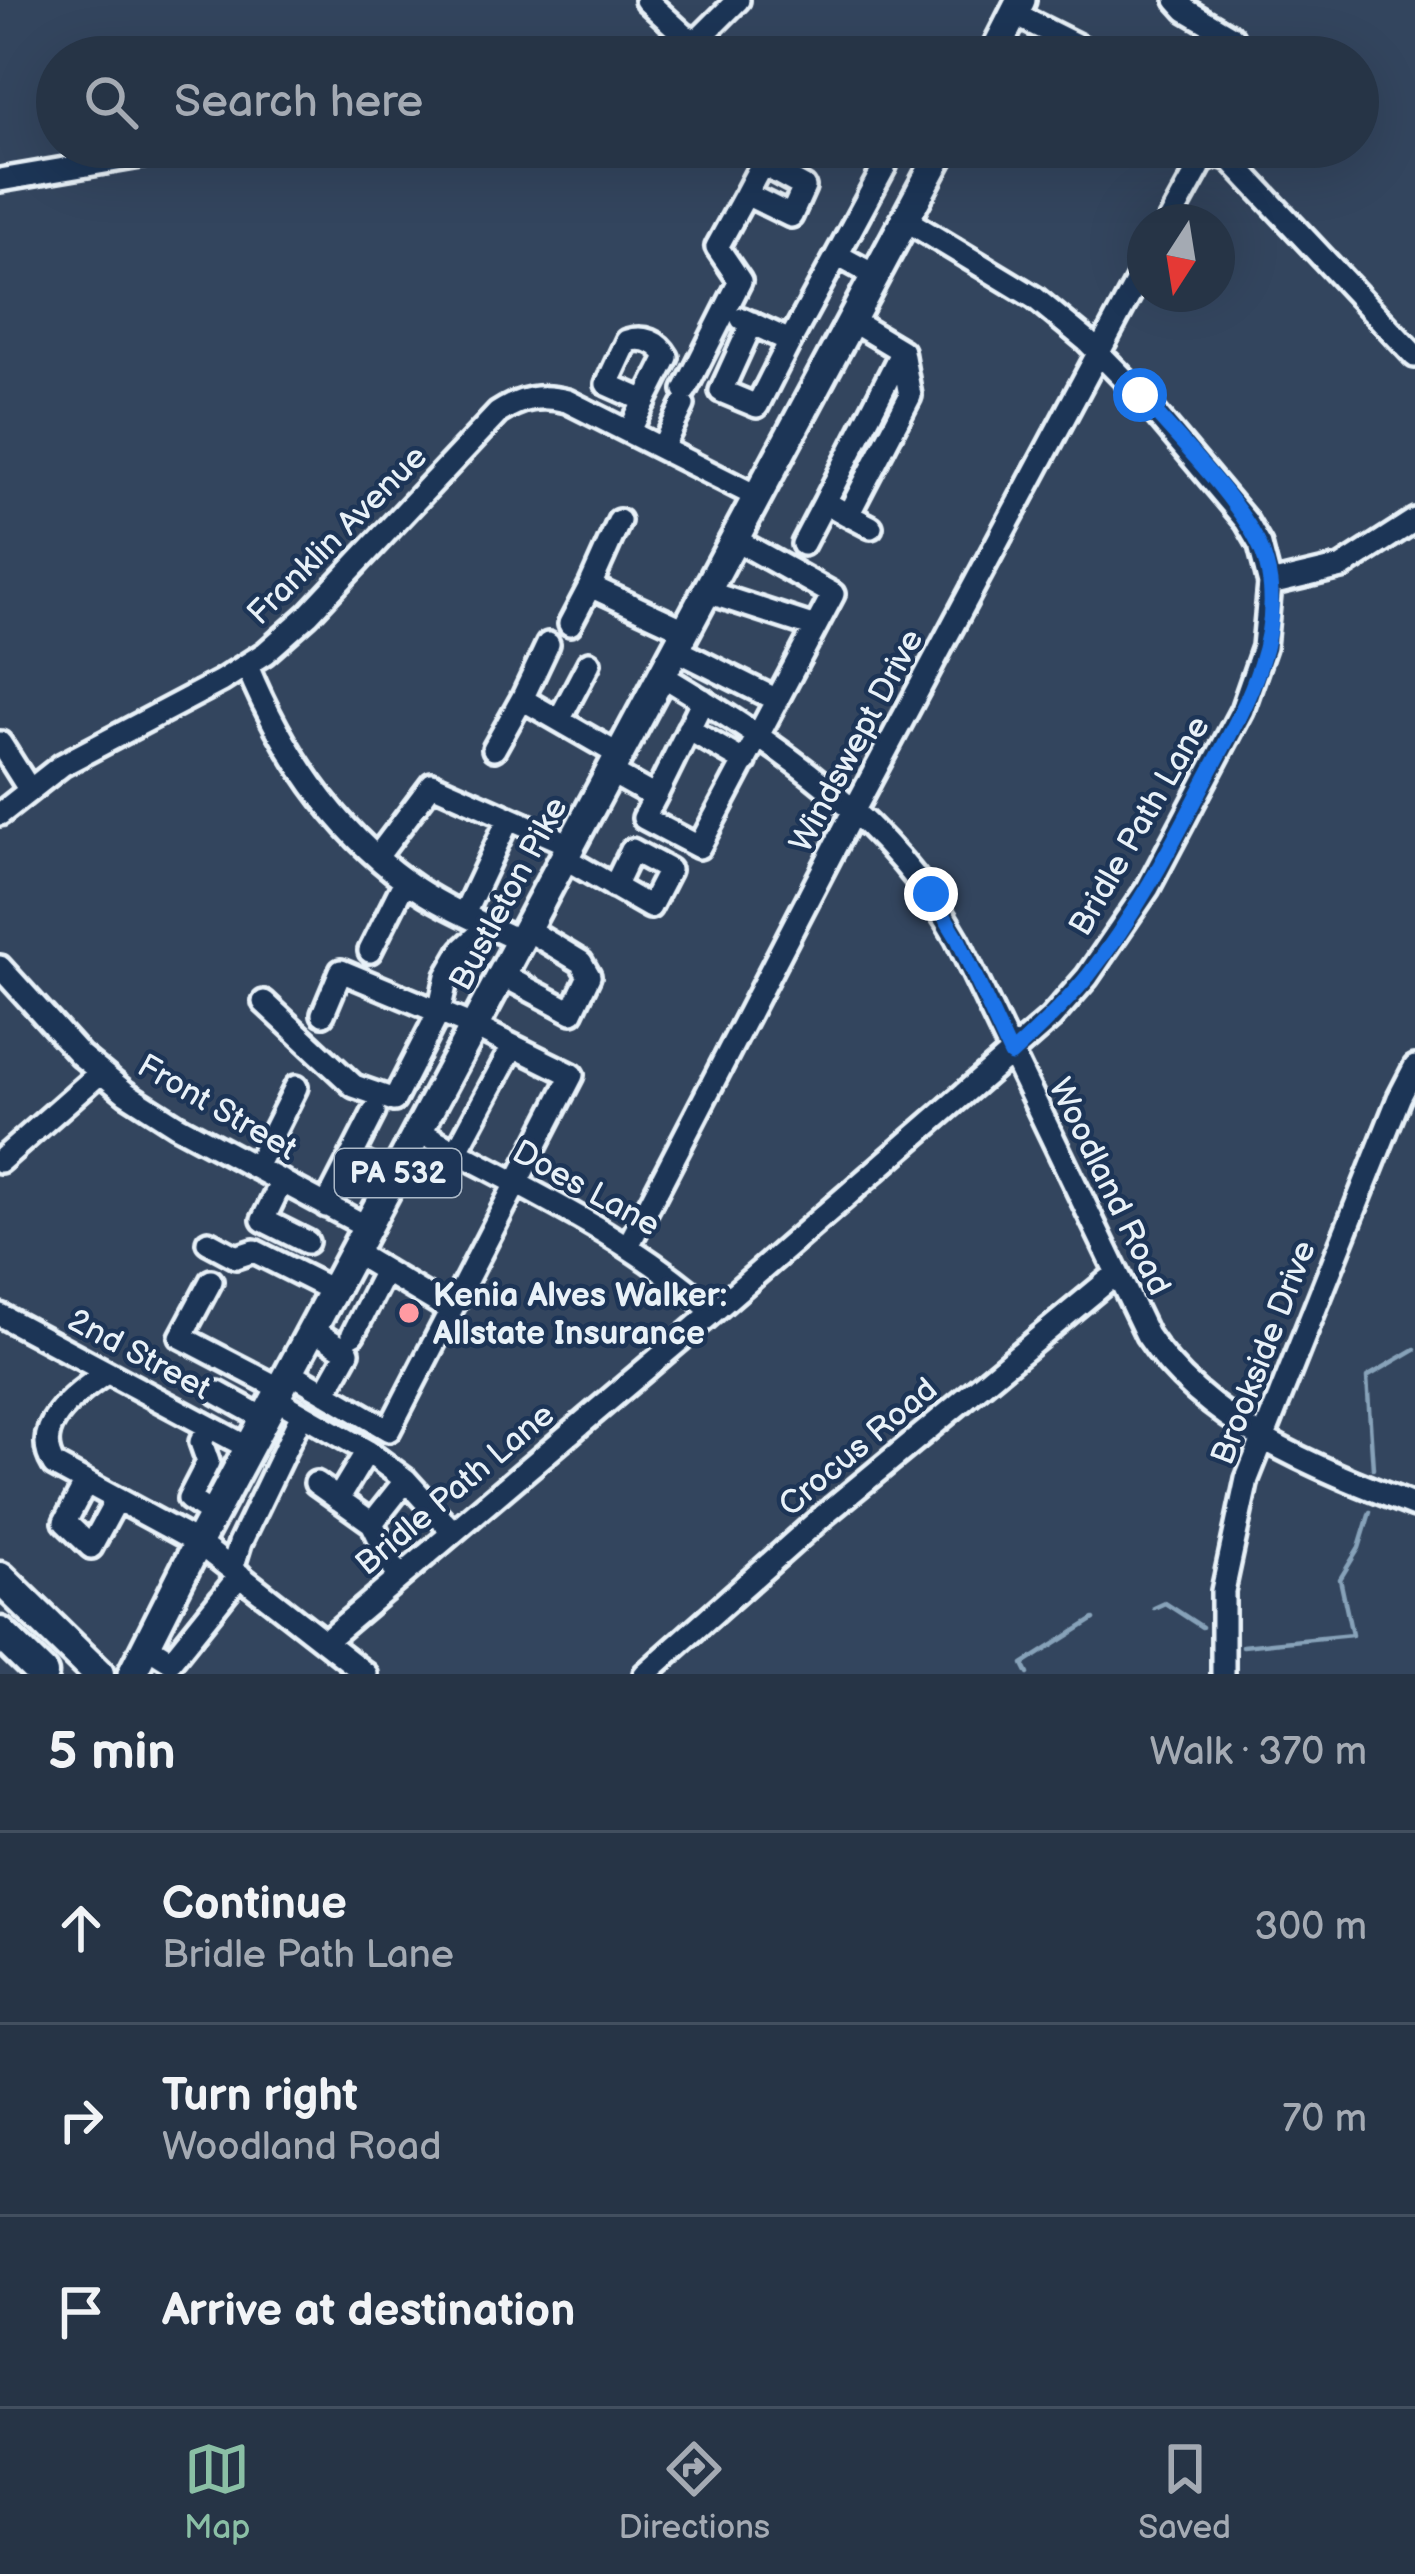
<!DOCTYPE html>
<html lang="en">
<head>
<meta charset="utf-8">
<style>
	body { margin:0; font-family:"Balsamiq Sans",sans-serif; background:#2e3c4d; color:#f1f3f6 }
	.compass { position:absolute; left:1127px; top:204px; width:108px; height:108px; border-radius:50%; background:#263446; box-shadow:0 12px 48px #0002; rotate:192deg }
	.stop { position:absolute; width:36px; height:36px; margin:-27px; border:9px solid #1a73e8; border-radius:50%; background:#fff }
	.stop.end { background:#1a73e8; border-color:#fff; box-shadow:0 3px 12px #0008 }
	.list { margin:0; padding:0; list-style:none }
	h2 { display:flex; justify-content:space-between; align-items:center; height:156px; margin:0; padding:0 48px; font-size:51px }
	h2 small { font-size:39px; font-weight:400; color:#a4aab3 }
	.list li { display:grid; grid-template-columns:78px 1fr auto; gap:36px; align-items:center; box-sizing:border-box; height:192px; padding:0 48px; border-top:3px solid #424f5f }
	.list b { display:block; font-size:45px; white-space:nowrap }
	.list p { margin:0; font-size:39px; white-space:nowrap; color:#a4aab3 }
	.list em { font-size:39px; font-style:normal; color:#a4aab3 }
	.icon { flex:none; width:66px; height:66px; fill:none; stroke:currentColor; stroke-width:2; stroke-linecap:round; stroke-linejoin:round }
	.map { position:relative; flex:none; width:1415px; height:1674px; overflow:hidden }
	.search { position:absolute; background:#263446; box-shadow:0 12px 48px #0002; left:36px; right:36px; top:36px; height:132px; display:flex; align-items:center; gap:30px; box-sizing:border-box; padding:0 42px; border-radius:66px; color:#a4aab3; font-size:45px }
	.sheet { height:732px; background:#263446 }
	nav { display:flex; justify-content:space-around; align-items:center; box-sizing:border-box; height:168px; border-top:3px solid #424f5f; background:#263446; font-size:33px; color:#a4aab3 }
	nav a { display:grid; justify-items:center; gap:6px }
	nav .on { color:#8abfa5 }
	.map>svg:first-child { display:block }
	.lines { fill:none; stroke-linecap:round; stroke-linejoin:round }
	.stream { stroke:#87a2b9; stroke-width:4.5 }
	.minor-casing { stroke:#e8f1f8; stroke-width:30 }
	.major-casing { stroke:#e8f1f8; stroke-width:36 }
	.highway-casing { stroke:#e8f1f8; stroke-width:39 }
	.minor { stroke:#1d3557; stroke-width:21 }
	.major { stroke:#1d3557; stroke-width:27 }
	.highway { stroke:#1d3557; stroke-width:30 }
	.route { stroke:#1a73e8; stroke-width:15 }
	.poi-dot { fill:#ff9aa2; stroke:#1d3557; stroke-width:4.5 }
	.labels { text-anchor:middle; stroke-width:9; stroke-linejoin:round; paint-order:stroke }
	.shield { fill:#1d3557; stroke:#abb9c8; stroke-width:3 }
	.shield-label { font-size:30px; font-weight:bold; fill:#e8f1f8 }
	.street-label { font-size:33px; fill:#e8f1f8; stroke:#1d3557 }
	.poi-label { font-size:33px; font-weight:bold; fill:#e8f1f8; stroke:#1d3557; text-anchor:start }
</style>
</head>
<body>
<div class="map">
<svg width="1415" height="1674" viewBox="0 0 1415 1674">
	<rect width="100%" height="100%" fill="#33455e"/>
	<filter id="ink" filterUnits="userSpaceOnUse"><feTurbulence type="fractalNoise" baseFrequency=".00833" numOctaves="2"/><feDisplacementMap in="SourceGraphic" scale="24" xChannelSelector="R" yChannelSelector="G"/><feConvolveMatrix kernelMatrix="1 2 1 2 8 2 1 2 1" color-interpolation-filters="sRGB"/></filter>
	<g filter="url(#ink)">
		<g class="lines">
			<path class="stream" d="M1373 1469 1367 1377 1415 1349
				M1154 1608 1165 1603 1202 1627
				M1243 1646 1352 1635 1340 1579 1359 1548 1370 1512
				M1028 1674 1023 1664 1094 1619"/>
			<defs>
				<path id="minor" d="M646 0 684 35 733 57
					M1177 0 1186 10 1232 37
					M1014 14 1100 57
					M696 42 738 0
					M649 57 684 35
					M855 147 885 166 837 255 876 276
					M762 164 804 187 791 216 746 194 771 147
					M0 180 193 147
					M1169 222 1202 162 1217 155 1230 159 1415 356
					M742 319 790 341 837 255
					M852 321 902 351 825 502 848 515 910 396 902 351
					M752 323 721 391 757 406 790 341
					M685 390 740 281 717 247 746 194
					M629 432 667 357C658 341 644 336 627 341L607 384 645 401
					M662 448 683 405
					M848 515 871 527
					M803 544 825 502
					M1270 584 1342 567 1415 520
					M590 586 619 521
					M707 592 815 627
					M570 624 590 586 687 631
					M677 650 777 700
					M247 666C281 749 333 828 406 881 441 907 483 923 522 942
					M663 676C778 745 890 820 957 939L1147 1335C1207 1426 1317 1468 1415 1506
					M522 699 548 644
					M559 720 589 663
					M688 729 745 762
					M0 743 29 789
					M494 749 522 699 621 756
					M612 773 655 797 703 700
					M655 797 644 818 699 847 833 594 736 540
					M0 814 62 765 221 681 265 653 308 615 498 413C521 398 541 394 567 401L758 497
					M377 857 432 784 573 846
					M566 859 650 907 669 870 632 850 614 887
					M464 914 509 818
					M370 951 405 881
					M0 967 80 1055 126 1093 176 1125 369 1228
					M504 976 572 1012 589 976 581 962 528 930
					M264 1002 354 1086 394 1100 439 1012 447 976 462 950 488 926
					M420 1132C520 1187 629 1235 713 1312
					M456 1152 513 1046
					M351 1156 395 1180
					M0 1161 100 1073
					M256 1167 296 1087
					M282 1181 263 1220 307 1242
					M326 1206 374 1112
					M208 1242 236 1257 254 1251 334 1291
					M628 1246 854 810 1145 266
					M355 1253 450 1310
					M211 1281 181 1337 281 1389
					M0 1315 249 1448
					M313 1330 348 1352 325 1393
					M353 1334 385 1271
					M107 1372C78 1393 29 1425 54 1465L198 1543 366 1674
					M290 1372 389 1430 572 1075 475 1027 341 971 323 1014
					M218 1393 265 1419
					M276 1399 367 1451 406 1480
					M209 1427 201 1442 208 1462 189 1499 213 1515
					M86 1482 65 1522 91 1547 117 1499
					M316 1483 372 1523 398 1577
					M338 1499 367 1451
					M372 1523 406 1480 452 1531
					M232 1569 240 1543 302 1414
					M325 1641 713 1312 1051 1018 1087 977 1148 888 1242 710 1264 647 1270 584 1260 545 1246 521 1140 395 1087 341 1035 298 906 220
					M147 1646 171 1661 240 1575
					M645 1674 823 1516 1116 1274
					M1223 1674V1591L1247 1479 1399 1098 1415 1067"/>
				<path id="major" d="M992 57 1021 0
					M132 1674 198 1543 944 147"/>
				<path id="highway" d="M0 1578 98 1674
					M0 1633 42 1674"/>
			</defs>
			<use href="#minor" class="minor-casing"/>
			<use href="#major" class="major-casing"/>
			<use href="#highway" class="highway-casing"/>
			<use href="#minor" class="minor"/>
			<use href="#major" class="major"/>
			<use href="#highway" class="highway"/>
		</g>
	</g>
	<g class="lines" filter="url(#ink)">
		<path class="route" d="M931 894 958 939 1011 1055C1038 1030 1064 1005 1088 976 1134 917 1168 853 1202 787 1236 721 1288 641 1266 563 1252 511 1176 438 1140 395"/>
	</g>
	<circle class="poi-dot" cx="409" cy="1313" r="12"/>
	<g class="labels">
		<rect class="shield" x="335" y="1149" width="126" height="48" rx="9"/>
		<g class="shield-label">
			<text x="398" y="1183">PA 532</text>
		</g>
		<g class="street-label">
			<text transform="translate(336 534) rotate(-45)" y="12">Franklin Avenue</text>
			<text transform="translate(855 740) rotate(-62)" y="12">Windswept Drive</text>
			<text transform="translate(1138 825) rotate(-60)" y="12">Bridle Path Lane</text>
			<text transform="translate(507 893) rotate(-62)" y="12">Bustleton Pike</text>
			<text transform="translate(218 1106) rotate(30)" y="12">Front Street</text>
			<text transform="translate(1111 1186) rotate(64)" y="12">Woodland Road</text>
			<text transform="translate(587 1187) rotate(29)" y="12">Does Lane</text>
			<text transform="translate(1262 1352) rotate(-69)" y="12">Brookside Drive</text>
			<text transform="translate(140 1353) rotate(28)" y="12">2nd Street</text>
			<text transform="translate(857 1446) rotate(-40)" y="12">Crocus Road</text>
			<text transform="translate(454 1488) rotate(-40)" y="12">Bridle Path Lane</text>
		</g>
		<g class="poi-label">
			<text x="433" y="1306">Kenia Alves Walker:<tspan x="433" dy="38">Allstate Insurance</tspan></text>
		</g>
	</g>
</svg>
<svg class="compass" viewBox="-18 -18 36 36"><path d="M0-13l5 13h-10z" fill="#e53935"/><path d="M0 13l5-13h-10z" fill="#a4aab3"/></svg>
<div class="stop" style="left:1140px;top:395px"></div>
<div class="stop end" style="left:931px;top:894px"></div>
<div class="search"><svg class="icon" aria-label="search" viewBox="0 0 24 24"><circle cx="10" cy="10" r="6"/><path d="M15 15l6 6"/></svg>Search here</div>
</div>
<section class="sheet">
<h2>5 min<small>Walk · 370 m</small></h2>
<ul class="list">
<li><svg class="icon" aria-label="ahead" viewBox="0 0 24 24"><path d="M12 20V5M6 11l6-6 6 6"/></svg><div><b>Continue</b><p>Bridle Path Lane</p></div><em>300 m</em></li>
<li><svg class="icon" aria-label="right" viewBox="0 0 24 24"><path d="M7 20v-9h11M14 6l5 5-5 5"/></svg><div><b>Turn right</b><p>Woodland Road</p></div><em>70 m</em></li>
<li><svg class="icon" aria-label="arrive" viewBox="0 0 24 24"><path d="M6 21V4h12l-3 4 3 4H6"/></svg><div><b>Arrive at destination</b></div></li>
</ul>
</section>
<nav>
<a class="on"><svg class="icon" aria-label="map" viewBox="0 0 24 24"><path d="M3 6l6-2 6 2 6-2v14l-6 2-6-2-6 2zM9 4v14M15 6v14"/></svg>Map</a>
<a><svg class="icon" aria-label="directions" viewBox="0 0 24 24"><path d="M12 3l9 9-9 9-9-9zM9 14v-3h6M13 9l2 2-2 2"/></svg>Directions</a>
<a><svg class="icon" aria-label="saved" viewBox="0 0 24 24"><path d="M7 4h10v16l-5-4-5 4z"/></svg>Saved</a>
</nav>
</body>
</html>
